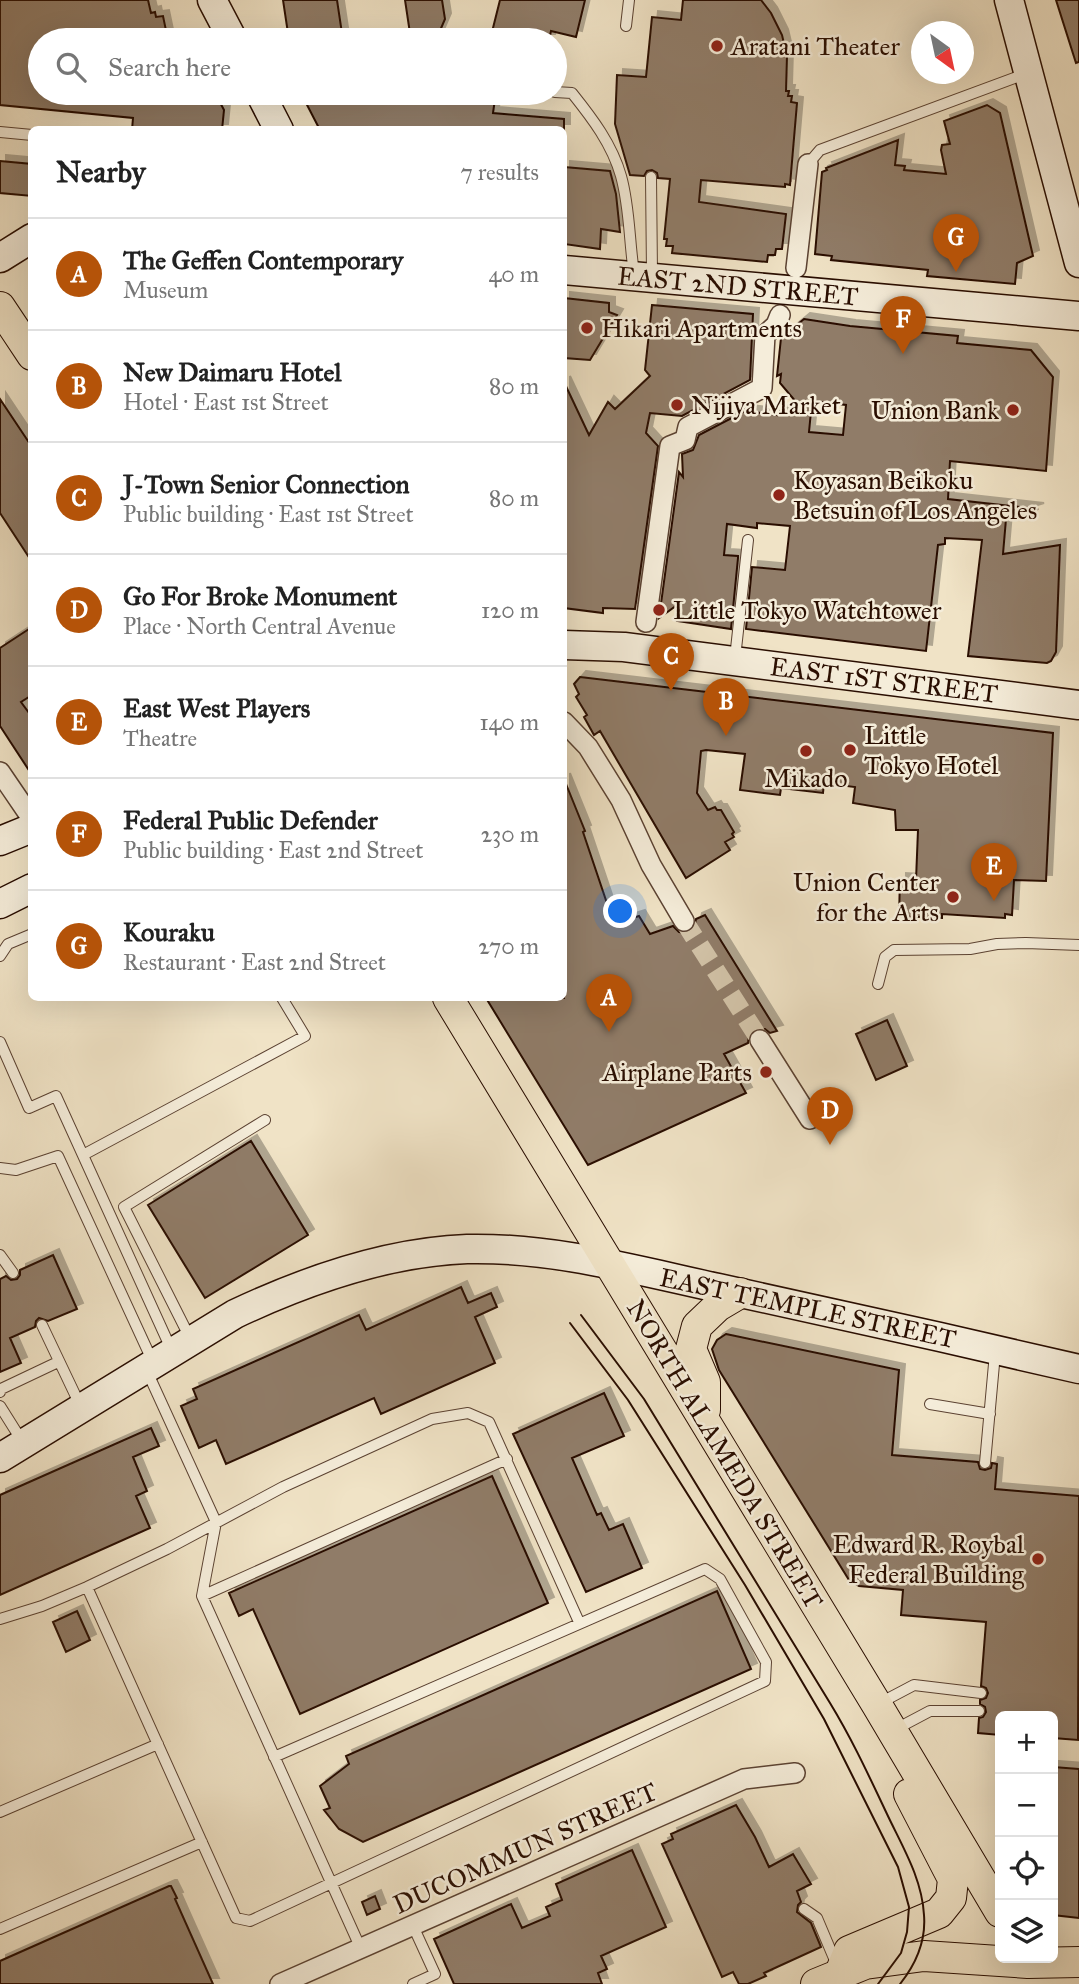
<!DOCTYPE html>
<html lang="en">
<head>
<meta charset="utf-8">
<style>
	body { margin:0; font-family:"IM FELL Great Primer",serif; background:#f2f2f2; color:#222 }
	.controls { position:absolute; right:21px; bottom:21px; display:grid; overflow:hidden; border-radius:10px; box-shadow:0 7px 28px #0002 }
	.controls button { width:63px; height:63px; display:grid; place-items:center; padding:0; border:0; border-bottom:2px solid #e0e0e0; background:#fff; color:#222; font:35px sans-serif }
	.compass { position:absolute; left:911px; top:21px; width:63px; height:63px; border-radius:50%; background:#fff; box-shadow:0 7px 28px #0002; rotate:147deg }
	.you { position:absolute; left:621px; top:912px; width:24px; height:24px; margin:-18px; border:5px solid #fff; border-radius:50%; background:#1a73e8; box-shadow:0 0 0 10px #1a73e833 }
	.badge { display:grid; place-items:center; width:46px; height:46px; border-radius:50%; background:#b45309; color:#fff; font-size:23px; font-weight:700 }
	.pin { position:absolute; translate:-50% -58px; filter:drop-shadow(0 2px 4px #0008) }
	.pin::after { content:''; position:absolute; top:37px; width:24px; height:21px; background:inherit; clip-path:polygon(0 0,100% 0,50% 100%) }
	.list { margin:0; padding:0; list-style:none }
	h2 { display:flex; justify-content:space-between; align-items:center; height:91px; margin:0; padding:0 28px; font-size:30px }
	h2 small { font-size:23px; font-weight:400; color:#767676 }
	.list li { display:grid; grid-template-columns:46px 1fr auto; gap:21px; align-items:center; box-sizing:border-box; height:112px; padding:0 28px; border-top:2px solid #e0e0e0 }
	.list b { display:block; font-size:26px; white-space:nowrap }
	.list p { margin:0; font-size:23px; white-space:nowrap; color:#767676 }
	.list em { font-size:23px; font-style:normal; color:#767676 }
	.icon { flex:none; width:38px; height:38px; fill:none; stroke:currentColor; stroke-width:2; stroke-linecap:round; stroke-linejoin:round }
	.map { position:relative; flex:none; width:1079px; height:1984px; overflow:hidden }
	.search { position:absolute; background:#fff; box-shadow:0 7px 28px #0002; left:28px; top:28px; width:539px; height:77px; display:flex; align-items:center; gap:18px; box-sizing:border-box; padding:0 24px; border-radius:38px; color:#767676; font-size:26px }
	.panel { position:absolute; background:#fff; box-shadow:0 7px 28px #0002; left:28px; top:126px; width:539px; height:875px; border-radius:10px }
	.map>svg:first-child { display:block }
	.building { fill:#907c67; stroke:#290d00; stroke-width:2; fill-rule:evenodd; filter:url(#shadow) }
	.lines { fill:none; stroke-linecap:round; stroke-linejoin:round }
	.street-tunnel { stroke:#d2c3a8; stroke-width:19; stroke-dasharray:19 10; stroke-linecap:butt }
	.lane-casing { stroke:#5b4232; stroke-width:12 }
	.street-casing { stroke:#5b4232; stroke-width:22 }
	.secondary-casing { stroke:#290d00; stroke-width:31 }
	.primary-casing { stroke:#290d00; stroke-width:32 }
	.lane { stroke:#f5edda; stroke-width:10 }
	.street { stroke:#f5edda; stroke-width:19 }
	.secondary { stroke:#f5edda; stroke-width:28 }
	.primary { stroke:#f0e3c6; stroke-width:30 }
	.tram { stroke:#290d00; stroke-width:2 }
	.poi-dot { fill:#8f2418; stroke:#f5edda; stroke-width:2.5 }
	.labels { text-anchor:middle; stroke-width:5; stroke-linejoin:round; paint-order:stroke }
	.poi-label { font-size:26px; fill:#290d00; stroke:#f5edda; text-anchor:start }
	.street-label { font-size:26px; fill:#290d00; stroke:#f5edda }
</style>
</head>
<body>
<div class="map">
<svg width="1079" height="1984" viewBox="0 0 1079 1984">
	<defs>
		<filter id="shadow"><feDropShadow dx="6" dy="-6" stdDeviation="0" flood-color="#0004"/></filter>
	</defs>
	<rect width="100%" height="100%" fill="#f0e3c6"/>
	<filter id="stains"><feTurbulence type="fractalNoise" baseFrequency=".00286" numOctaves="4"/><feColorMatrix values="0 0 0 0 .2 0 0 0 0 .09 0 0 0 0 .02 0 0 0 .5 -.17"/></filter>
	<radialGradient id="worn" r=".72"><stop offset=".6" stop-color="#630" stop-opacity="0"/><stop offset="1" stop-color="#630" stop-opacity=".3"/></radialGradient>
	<path class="building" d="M0 0H148L151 13 155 12 156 17 163 16 168 40H40V93H215L224 110 222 130H132L133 118 0 105Z
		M283 0H337L343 40H289Z
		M405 0H442L445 19 436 40H411Z
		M500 0H585L576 37 551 31 549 40H509L491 36Z
		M683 0H761L771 13 782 35 787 56 786 91H789L788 96H792L791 102 797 103 790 185 785 184V187L701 180 699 202 786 214 782 249H776L775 255H768L767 262 672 253 673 246H666L667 239H664L670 179 658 178 657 173 652 170 647 171 644 176 630 175 615 124 617 75 646 77 652 17 681 20Z
		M1056 0H1079V62L1076 63Z
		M363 93H437L491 97 495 99 493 113 564 119V130H320L305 101Z
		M987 105 1000 113 1033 256 1017 263 1015 284 927 276 928 270 831 260 832 256 815 254 822 172 827 170 826 168 898 140 895 165 905 166 904 170 946 174 941 150 942 145 950 144 944 121Z
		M0 161 32 164V196L0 193Z
		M564 167 610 171 616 194 620 232 601 229 600 249 564 244Z
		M564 298 609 303V312L617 315 590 360 564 358Z
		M652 305 753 314 750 380 682 416 650 413 646 433 658 446 635 609 603 608V613L564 608V382L589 435 608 402 615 409 650 376 645 370Z
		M804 319 850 326 958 336 957 343 1031 350 1053 377 1046 471 950 461 948 499 1038 509 1006 519 1003 554 1060 545 1056 652 1051 661 1047 663 968 656 982 540 945 538V544L938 545 926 651 746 629 752 567 785 570 790 526 757 523V528L727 524 724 555 738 556V558L731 629 677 621 680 603 659 618 679 472 683 477 682 454 693 450 699 435 745 411 777 415V411L807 415 780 383 781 374 777 376 781 338ZM812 401 846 405 843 435 809 432Z
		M0 399 32 447V562L0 513Z
		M32 627V695L21 702 32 717V775L0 726V648Z
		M580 677 1053 733 1046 881 1014 880 1012 915 1005 914V918L942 914V918L899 916 900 879 916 880 918 830H896L895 810 853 803 855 787 824 783 823 793 781 788 780 795 740 790 745 754 706 750 701 751 697 793 708 810 715 807 717 810H721L734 832 732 834 734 837 725 842 730 850 686 878 600 731 594 735 584 717 587 715 576 697 579 694 574 684Z
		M564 779 585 831 583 832 614 924 639 916 650 934 673 926 679 932 685 933 694 928 696 919 705 915 777 1031 770 1033 765 1029H754L749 1035 748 1043 724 1054 746 1093 588 1165 486 998H564Z
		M887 1020 907 1066 876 1080 856 1034Z
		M251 1141 308 1235 205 1298 148 1205Z
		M53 1255 77 1309 48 1321 39 1318 36 1321 35 1327 10 1338 21 1363 0 1372V1279L6 1276 11 1280 17 1279 20 1275V1270Z
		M461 1287 468 1303 491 1293 497 1307 475 1317 495 1363 381 1414 374 1398 226 1464 216 1440 199 1448 181 1406 197 1399 193 1389 359 1315 366 1330Z
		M726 1334 899 1370 892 1455 978 1462 980 1469 985 1470 991 1468 992 1463 997 1464 995 1489 1079 1496 1078 1740 1053 1738V1716H1000V1735L978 1733 979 1718 983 1717 986 1712 985 1707 980 1704V1700L986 1698 988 1693 986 1688 981 1686 986 1622 901 1615 903 1590 859 1586 849 1580 719 1370 712 1349 717 1340Z
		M604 1393 624 1436 572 1458 597 1515 601 1513 609 1530 623 1524 642 1568 586 1592 513 1434Z
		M151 1428 159 1446 133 1457 147 1491 136 1496 150 1528 0 1595V1495Z
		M492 1476 548 1603 300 1714 253 1609 239 1616 229 1593Z
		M717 1591 751 1669 363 1842 339 1829 324 1810 330 1808 320 1786 349 1764 346 1756Z
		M77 1611 90 1640 66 1652 53 1622Z
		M1053 1767 1079 1769V1918L1053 1915Z
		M736 1805 755 1837 769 1867 793 1854 811 1884 797 1891 801 1902 798 1905 797 1912 811 1923 821 1947 764 1973 766 1976 748 1984H739L733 1972 722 1977 662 1844 673 1839 671 1834Z
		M632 1850 666 1927 601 1956 607 1969 598 1973 602 1984H454L434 1939 511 1904 522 1928 550 1916 546 1907 562 1900 556 1884Z
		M169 1886H171L177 1898 175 1899 213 1984H0V1961Z
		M375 1896 380 1909 367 1915 362 1902Z"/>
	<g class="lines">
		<path class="street-tunnel" d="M684 921 760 1040"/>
		<defs>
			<path id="lane" d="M626 26 629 0
				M555 92 572 93C592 118 612 144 621 176 630 208 629 241 634 273
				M0 132 32 135
				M808 164 820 150 1025 74
				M651 177 652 274
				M735 658 748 540
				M0 956 8 944 32 934
				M878 984 885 957 894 950 970 949 997 944 1026 943 1079 945
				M0 1042 29 1108 56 1096 172 1351
				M83 1155 305 1036 282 998
				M0 1168 16 1170 58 1156 152 1360
				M0 1255 13 1273
				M42 1325 80 1405
				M191 1340 124 1207 265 1120
				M146 1369 216 1522 202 1596 361 1949
				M0 1392 1 1389 58 1362
				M930 1404 990 1414
				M0 1406 22 1441
				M985 1463 995 1353
				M87 1587 236 1918 250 1921 765 1681 766 1662 720 1579 705 1569 274 1757
				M202 1596 507 1459
				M0 1619 42 1606 87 1587 167 1549 283 1487 432 1419 468 1413 489 1422 579 1622
				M878 1704 914 1685 981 1693
				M896 1729 930 1711H979
				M0 1812 158 1744
				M804 1909 817 1918 836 1963
				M0 1929 202 1842
				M413 1984 435 1974 413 1926"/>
			<path id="street" d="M796 268 808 164
				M646 622 670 446 685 440 688 427 762 388 765 335 776 325 780 315
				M564 722 588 747 621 800 651 865 684 921
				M0 772 32 819
				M760 1040 810 1119
				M280 1984 744 1779 795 1773"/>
			<path id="secondary" d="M212 0 233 40
				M1009 0 1079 263
				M260 93 279 130
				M0 258 32 238
				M564 270 1079 316
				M564 645 624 647 1079 705
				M0 841 32 828
				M0 904 32 888
				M0 1458 235 1314C307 1280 387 1252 467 1249 552 1247 635 1270 718 1288 838 1314 959 1341 1079 1369"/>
			<path id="primary" d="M0 307 32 355
				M448 998 877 1705 1000 1912
				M705 1410V1382L691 1349 697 1326 718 1306 740 1293
				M840 1973 849 1951 939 1913 951 1898 953 1879 909 1794
				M816 1984 865 1964 924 1956 1028 1963 1079 1962"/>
		</defs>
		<use href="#lane" class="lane-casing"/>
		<use href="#street" class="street-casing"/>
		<use href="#secondary" class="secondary-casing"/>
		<use href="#primary" class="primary-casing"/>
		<use href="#lane" class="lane"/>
		<use href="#street" class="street"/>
		<use href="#secondary" class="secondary"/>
		<use href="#primary" class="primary"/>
		<path class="tram" d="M581 1315 644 1399 830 1703C852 1739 869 1776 887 1814 902 1846 922 1878 924 1915 926 1940 916 1964 900 1984
			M570 1323 628 1400 745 1585 824 1719 898 1867 909 1907 907 1932 901 1953 878 1984"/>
	</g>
	<g class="poi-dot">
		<circle cx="717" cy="46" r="7"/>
		<circle cx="587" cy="328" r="7"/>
		<circle cx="677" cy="405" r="7"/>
		<circle cx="1013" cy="410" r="7"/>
		<circle cx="779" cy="495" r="7"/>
		<circle cx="659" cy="610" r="7"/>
		<circle cx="850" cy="750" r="7"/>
		<circle cx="806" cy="751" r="7"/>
		<circle cx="953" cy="897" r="7"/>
		<circle cx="766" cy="1072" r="7"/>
		<circle cx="1038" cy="1559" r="7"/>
	</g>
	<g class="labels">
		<g class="poi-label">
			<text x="731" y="55">Aratani Theater</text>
			<text x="601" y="337">Hikari Apartments</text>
			<text x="691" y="414">Nijiya Market</text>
			<text x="999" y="419" text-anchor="end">Union Bank</text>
			<text x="793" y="489">Koyasan Beikoku<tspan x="793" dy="30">Betsuin of Los Angeles</tspan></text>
			<text x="673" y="619">Little Tokyo Watchtower</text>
			<text x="864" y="744">Little<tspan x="864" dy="30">Tokyo Hotel</tspan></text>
			<text x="806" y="787" text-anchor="middle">Mikado</text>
			<text x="939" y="891" text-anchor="end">Union Center<tspan x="939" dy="30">for the Arts</tspan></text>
			<text x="752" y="1081" text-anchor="end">Airplane Parts</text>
			<text x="1024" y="1553" text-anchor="end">Edward R. Roybal<tspan x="1024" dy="30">Federal Building</tspan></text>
		</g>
		<g class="street-label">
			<text transform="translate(738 286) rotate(5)" y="9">EAST 2ND STREET</text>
			<text transform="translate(884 680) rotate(7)" y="9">EAST 1ST STREET</text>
			<text transform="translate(808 1308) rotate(12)" y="9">EAST TEMPLE STREET</text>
			<text transform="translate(725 1454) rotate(59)" y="9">NORTH ALAMEDA STREET</text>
			<text transform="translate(525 1848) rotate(-24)" y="9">DUCOMMUN STREET</text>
		</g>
	</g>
	<rect width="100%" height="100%" filter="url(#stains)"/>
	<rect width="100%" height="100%" fill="url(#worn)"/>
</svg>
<div class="controls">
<button>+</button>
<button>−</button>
<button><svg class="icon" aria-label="locate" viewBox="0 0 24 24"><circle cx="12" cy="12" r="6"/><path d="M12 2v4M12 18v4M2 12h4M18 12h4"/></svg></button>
<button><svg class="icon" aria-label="layers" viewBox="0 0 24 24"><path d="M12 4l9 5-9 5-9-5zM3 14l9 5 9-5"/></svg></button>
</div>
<svg class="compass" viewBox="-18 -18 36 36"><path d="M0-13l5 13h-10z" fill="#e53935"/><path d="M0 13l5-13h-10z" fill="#767676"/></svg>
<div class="you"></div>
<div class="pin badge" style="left:609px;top:1032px">A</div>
<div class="pin badge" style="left:726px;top:736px">B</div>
<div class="pin badge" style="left:671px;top:691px">C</div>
<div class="pin badge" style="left:830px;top:1145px">D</div>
<div class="pin badge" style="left:994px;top:901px">E</div>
<div class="pin badge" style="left:903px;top:354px">F</div>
<div class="pin badge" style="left:956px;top:272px">G</div>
<div class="search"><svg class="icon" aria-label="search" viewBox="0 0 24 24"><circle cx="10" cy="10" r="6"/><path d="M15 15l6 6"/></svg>Search here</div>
<section class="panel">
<h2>Nearby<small>7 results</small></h2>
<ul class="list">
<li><span class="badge">A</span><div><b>The Geffen Contemporary</b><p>Museum</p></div><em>40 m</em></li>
<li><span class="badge">B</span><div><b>New Daimaru Hotel</b><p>Hotel · East 1st Street</p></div><em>80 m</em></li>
<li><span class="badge">C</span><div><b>J-Town Senior Connection</b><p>Public building · East 1st Street</p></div><em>80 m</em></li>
<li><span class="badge">D</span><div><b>Go For Broke Monument</b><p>Place · North Central Avenue</p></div><em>120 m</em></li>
<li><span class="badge">E</span><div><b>East West Players</b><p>Theatre</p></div><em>140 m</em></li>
<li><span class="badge">F</span><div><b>Federal Public Defender</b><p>Public building · East 2nd Street</p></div><em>230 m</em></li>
<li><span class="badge">G</span><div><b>Kouraku</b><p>Restaurant · East 2nd Street</p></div><em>270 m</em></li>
</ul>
</section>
</div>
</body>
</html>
